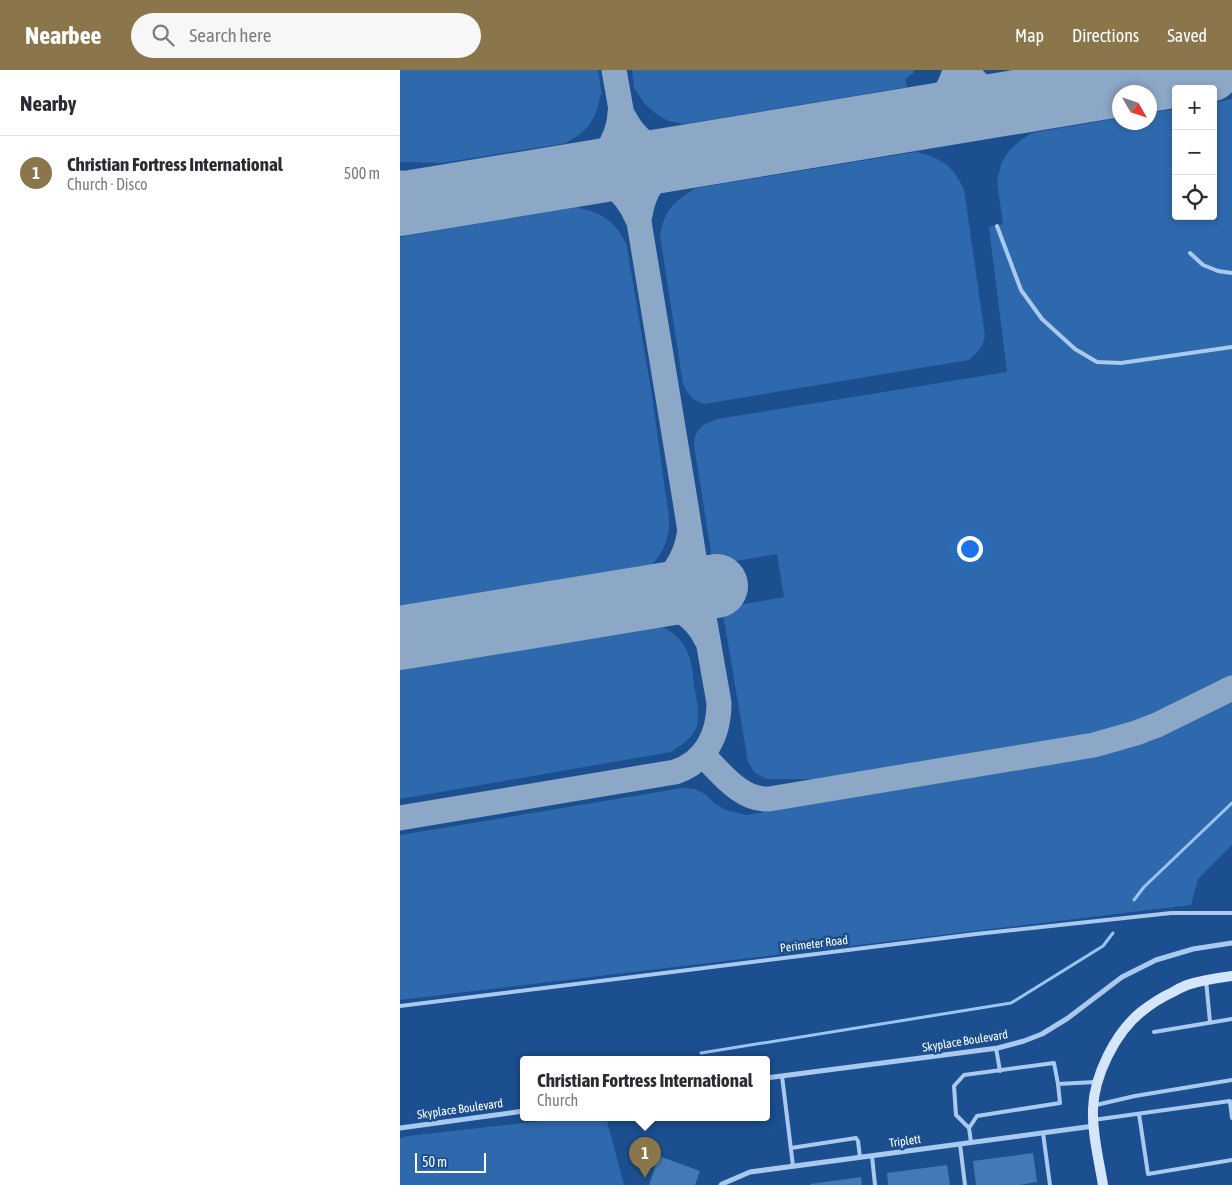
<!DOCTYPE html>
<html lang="en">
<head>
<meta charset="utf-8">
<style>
	body { margin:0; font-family:"Asap Condensed",sans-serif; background:#f7f7f7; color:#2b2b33 }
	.controls { position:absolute; right:15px; top:15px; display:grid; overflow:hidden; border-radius:5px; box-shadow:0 2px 8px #0003 }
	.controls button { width:45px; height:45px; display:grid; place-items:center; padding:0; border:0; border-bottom:1px solid #e1e1e2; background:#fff; color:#2b2b33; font:25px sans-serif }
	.compass { position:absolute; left:712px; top:15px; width:45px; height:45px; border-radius:50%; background:#fff; box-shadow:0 2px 8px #0003; rotate:129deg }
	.scale { position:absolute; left:15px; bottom:12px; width:71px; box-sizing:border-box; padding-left:5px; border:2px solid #fff; border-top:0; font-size:14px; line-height:18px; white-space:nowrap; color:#fff; -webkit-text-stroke:4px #1b4f8f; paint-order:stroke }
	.you { position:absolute; left:569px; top:478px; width:18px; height:18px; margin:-12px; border:4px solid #fff; border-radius:50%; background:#1a73e8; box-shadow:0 0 0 8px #1a73e833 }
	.badge { display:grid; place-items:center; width:32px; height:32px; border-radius:50%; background:#8a764a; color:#fff; font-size:16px; font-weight:700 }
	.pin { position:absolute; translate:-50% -41px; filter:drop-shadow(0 1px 2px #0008) }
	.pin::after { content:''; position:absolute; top:26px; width:18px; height:15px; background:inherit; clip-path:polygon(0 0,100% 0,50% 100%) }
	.popup { position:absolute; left:120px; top:986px; width:250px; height:65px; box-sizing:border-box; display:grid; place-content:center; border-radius:5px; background:#fff; filter:drop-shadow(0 1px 4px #0005); font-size:16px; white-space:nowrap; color:#7c7c81 }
	.popup b { font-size:19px; color:#2b2b33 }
	.popup::after { content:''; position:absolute; left:50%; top:100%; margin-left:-10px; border:10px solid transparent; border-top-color:#fff }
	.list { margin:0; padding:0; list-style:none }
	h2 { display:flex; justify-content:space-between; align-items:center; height:65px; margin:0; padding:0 20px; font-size:21px }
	h2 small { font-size:16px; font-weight:400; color:#7c7c81 }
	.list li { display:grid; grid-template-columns:32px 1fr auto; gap:15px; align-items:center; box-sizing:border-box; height:75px; padding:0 20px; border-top:1px solid #e1e1e2 }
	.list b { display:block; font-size:19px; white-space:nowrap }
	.list p { margin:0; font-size:16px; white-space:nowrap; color:#7c7c81 }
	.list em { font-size:16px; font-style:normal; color:#7c7c81 }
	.icon { flex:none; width:28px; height:28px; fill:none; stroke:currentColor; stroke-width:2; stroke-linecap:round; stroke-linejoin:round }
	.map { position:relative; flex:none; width:832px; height:1115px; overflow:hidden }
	header { display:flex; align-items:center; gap:30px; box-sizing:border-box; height:70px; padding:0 25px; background:#8a764a; color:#fff }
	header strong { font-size:24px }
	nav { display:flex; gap:28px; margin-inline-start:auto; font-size:18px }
	.search { width:350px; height:45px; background:#f7f7f7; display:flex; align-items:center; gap:12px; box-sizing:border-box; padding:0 18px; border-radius:28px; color:#7c7c81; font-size:19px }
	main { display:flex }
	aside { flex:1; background:#fff }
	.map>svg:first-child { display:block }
	.green { fill:#2e69ad }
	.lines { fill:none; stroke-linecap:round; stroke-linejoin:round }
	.stream { stroke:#9cc4f0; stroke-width:3 }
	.taxiway { stroke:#8da7c7; stroke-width:25 }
	.runway { stroke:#8da7c7; stroke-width:64 }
	.building { fill:#4478b7 }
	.service { stroke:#a9c9ee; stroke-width:4 }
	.minor { stroke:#a9c9ee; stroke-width:5 }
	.secondary { stroke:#d6e6fa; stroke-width:10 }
	.labels { text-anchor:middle; stroke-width:5; stroke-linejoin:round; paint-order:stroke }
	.street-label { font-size:12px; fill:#fff; stroke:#1b4f8f }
</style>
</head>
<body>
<header>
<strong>Nearbee</strong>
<div class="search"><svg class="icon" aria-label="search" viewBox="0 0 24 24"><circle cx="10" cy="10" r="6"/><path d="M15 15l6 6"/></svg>Search here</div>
<nav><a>Map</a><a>Directions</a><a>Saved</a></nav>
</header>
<main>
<aside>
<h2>Nearby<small></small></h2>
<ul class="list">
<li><span class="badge">1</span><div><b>Christian Fortress International</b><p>Church · Disco</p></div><em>500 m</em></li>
</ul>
</aside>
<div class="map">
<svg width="832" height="1115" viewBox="0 0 832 1115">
	<rect width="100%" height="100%" fill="#1b4f8f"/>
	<path class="green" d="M0 0H198L202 25H200C198 41 193 54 180 64 176 67 170 70 167 73L41 93 0 92Z
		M232 0H514V3L505 9 507 17 284 54 268 51 255 43 244 33 234 18Z
		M832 29V607L807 617 739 652 698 663 418 709H366L355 703 348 692 322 538 384 527 377 484 313 495 294 375C295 359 302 354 317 349L607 302 589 157 603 154 597 111 601 94 608 82 618 72 632 63 719 48 720 52H750V43L776 39V146H813V33Z
		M516 82C543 89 551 94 564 119L585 266C582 278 578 282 569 290L304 334C291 329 289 326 283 314L260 166C265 139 273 132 296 118Z
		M177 137 178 138C198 141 217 152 225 172H226L252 326 269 448C270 472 260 494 237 504 231 507 224 508 218 510L0 546V167Z
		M234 551 235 552C258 551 282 563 289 586 293 597 293 609 295 621 297 631 300 649 296 659 290 670 281 675 271 682L0 729V590Z
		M832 630V775L798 809 791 835 0 930V765L282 718 294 719 305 724 315 734 326 740 346 745 694 687 751 671 805 642Z
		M177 1047H206L224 1115H0V1068L8 1066Z"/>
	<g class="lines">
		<path class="stream" d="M734 830 744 817 832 733
			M301 983 611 933 703 876 713 863"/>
		<path class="taxiway" d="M567 0C585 26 600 30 631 30
			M224 47C233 65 249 80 269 84 277 86 286 85 294 86
			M502 51C507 49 512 47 517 45 537 37 550 20 555 0
			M169 106C203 108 223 115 237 148
			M169 106C176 103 184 101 191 97 208 86 219 63 220 43
			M0 113 50 119 101 117
			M0 137 23 130
			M240 145C243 123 256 101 278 91 283 89 289 88 294 86
			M289 465C285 492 269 509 250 527 274 536 295 545 306 569
			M302 684C320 702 341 731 369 729L694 675 736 663 757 655 832 618
			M0 748 275 702C306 692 319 664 319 633L299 519 285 430 240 158 231 96 214 0"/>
		<path class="runway" d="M0 134 809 0
			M0 568 316 516"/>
	</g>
	<path class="building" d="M633 1083 637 1112 620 1115H576L573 1091Z
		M259 1086 300 1101 295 1115H249Z
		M547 1095 550 1115H488L487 1103Z
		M461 1107 462 1115H410V1114Z"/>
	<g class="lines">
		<path class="service" d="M597 156 621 220 642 249 675 279 697 292 721 293 832 277
			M790 183 803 195 818 201 832 203
			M806 910 810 952
			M0 936 576 864 771 843H832
			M754 962 832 949
			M596 978 600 1001
			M382 1006 393 1096
			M696 1035 735 1026 832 1010
			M739 1044 748 1104 832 1090
			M693 1050 830 1031 832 1048
			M569 1058 577 1046 660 1033 658 1014
			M643 1063 650 1115
			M571 1072 569 1058 556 1045 554 1016 564 1005 654 993 658 1014 695 1012
			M560 1074 565 1115
			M391 1078 456 1068 458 1071 460 1087
			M472 1086 475 1115"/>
		<path class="minor" d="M366 1008 598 978 624 971 642 964 668 948 722 907 756 890 793 879 832 873
			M0 1058 124 1041
			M321 1115 322 1114 350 1102 694 1056"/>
		<path class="secondary" d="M703 1115C699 1090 692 1064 693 1039 694 1006 715 963 741 942 751 934 762 927 773 922 778 919 782 917 787 915 802 910 817 908 832 906"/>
	</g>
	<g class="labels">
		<g class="street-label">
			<text transform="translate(414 874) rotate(-7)" y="4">Perimeter Road</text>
			<text transform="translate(565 971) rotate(-9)" y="4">Skyplace Boulevard</text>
			<text transform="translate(60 1039) rotate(-8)" y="4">Skyplace Boulevard</text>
			<text transform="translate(505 1071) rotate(-8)" y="4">Triplett</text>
		</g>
	</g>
</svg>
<div class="controls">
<button>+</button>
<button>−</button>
<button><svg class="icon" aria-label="locate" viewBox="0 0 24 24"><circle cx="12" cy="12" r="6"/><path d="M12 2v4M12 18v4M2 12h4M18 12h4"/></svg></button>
</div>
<svg class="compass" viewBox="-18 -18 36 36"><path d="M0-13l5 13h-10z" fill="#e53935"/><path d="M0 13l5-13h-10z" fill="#7c7c81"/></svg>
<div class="scale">50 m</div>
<div class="you"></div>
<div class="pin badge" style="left:245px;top:1108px">1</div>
<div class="popup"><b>Christian Fortress International</b>Church</div>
</div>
</main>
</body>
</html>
